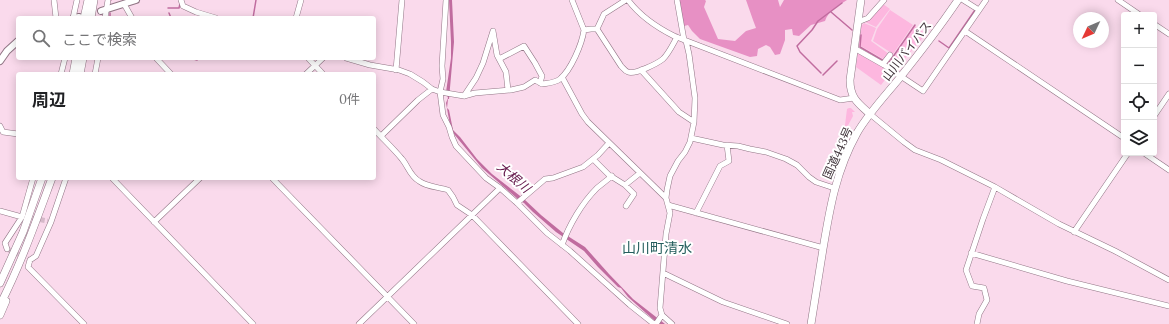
<!DOCTYPE html>
<html lang="ja">
<head>
<meta charset="utf-8">
<style>
	body { margin:0; font-family:Lora,"Noto Sans JP",serif; background:#f6f6f6; color:#202124 }
	.controls { position:absolute; right:12px; top:12px; display:grid; overflow:hidden; border-radius:4px; box-shadow:0 2px 10px #0003 }
	.controls button { width:36px; height:36px; display:grid; place-items:center; padding:0; border:0; border-bottom:1px solid #e0e0e0; background:#fff; color:#202124; font:20px sans-serif }
	.compass { position:absolute; left:1073px; top:12px; width:36px; height:36px; border-radius:50%; background:#fff; box-shadow:0 2px 10px #0003; rotate:226deg }
	.list { margin:0; padding:0; list-style:none }
	h2 { display:flex; justify-content:space-between; align-items:center; height:52px; margin:0; padding:0 16px; font-size:17px }
	h2 small { font-size:13px; font-weight:400; color:#757577 }
	.icon { flex:none; width:22px; height:22px; fill:none; stroke:currentColor; stroke-width:2; stroke-linecap:round; stroke-linejoin:round }
	.map { position:relative; flex:none; width:1169px; height:324px; overflow:hidden }
	.search { position:absolute; background:#fff; box-shadow:0 2px 10px #0003; left:16px; top:16px; width:360px; height:44px; display:flex; align-items:center; gap:10px; box-sizing:border-box; padding:0 14px; border-radius:4px; color:#757577; font-size:15px }
	.panel { position:absolute; background:#fff; box-shadow:0 2px 10px #0003; left:16px; top:72px; width:360px; height:108px; border-radius:4px }
	.map>svg:first-child { display:block }
	.green { fill:#fdb7df }
	.forest { fill:#e790c4 }
	.water { fill:#c06c9f }
	.lines { fill:none; stroke-linecap:round; stroke-linejoin:round }
	.stream { stroke:#c06c9f; stroke-width:1.5 }
	.minor-tunnel { stroke:#d5b9c9; stroke-width:5; stroke-dasharray:5 2.5; stroke-linecap:butt }
	.minor-casing { stroke:#917585; stroke-width:6 }
	.major-casing { stroke:#917585; stroke-width:8 }
	.highway-casing { stroke:#917585; stroke-width:8 }
	.minor { stroke:#fff; stroke-width:5 }
	.major { stroke:#fff; stroke-width:6 }
	.highway { stroke:#fff; stroke-width:7 }
	.labels { text-anchor:middle; stroke-width:4; stroke-linejoin:round; paint-order:stroke }
	.street-label { font-size:12px; fill:#40343b; stroke:#fff }
	.water-label { font-size:13px; font-style:italic; fill:#63174a; stroke:#fff }
	.quarter-label { font-size:14px; fill:#245e5d; stroke:#fff }
</style>
</head>
<body>
<div class="map">
<svg width="1169" height="324" viewBox="0 0 1169 324">
	<rect width="100%" height="100%" fill="#fadaec"/>
	<path class="green" d="M883 4 890 9 876 27 865 22Z
		M890 10 913 25 893 54 873 41 877 29Z
		M864 23 876 28 871 41 889 54 885 60 859 45 861 26Z
		M915 26 926 34 895 70 889 65Z
		M858 51 891 72 881 85 856 67Z
		M849 108H851L855 112H852L853 116 844 133 847 109Z"/>
	<path class="forest" d="M679 0H705L706 1 704 7 718 39 735 41 746 31 756 28 753 20 746 0H778L780 7 784 0H847C839 5 828 11 825 21L811 25 799 36 793 35 792 29 785 30V40L780 54 775 55 770 47 766 45 758 49 757 56 750 57 700 39 692 31 688 25 684 26Z"/>
	<path class="water" d="M449 0H452L454 42 449 99H448L447 108 449 110 453 130 460 137 477 159 492 174 524 199 541 215 563 233 585 247 609 274 633 299 665 324H659L656 322 628 297 621 288 618 287 598 267 584 251 556 232 533 212 524 203 519 200 482 168 454 134 450 125 446 103 448 98 446 92 451 58V42Z"/>
	<g class="lines">
		<path class="stream" d="M110 1 111 0
			M168 8H179L180 4
			M831 12 852 30
			M169 13 171 18
			M110 18V13
			M253 18 256 0
			M861 35 860 47 884 61
			M939 41 949 48 975 10
			M190 58 197 60
			M886 63 888 64 915 25
			M821 73 800 52 797 46 812 30 818 21 842 3
			M823 75 837 61"/>
		<path class="minor-tunnel" d="M25 217 48 221
			M7 249 30 260"/>
		<defs>
			<path id="minor" d="M54 0 56 18
				M181 0 183 6 196 12 216 18
				M446 0 442 66 443 79 440 92 443 115 449 127 452 137 456 146 486 178 500 188 517 203 547 233 570 251 630 305 654 324
				M628 0C640 16 656 27 674 36L840 100 854 98
				M677 0 684 40
				M963 0 979 10
				M1118 0 1140 15
				M124 4 132 18
				M73 18 77 0
				M105 18 108 0
				M296 18 301 0
				M858 22 868 18 884 0
				M1154 24 1169 34
				M597 29 604 14 626 0
				M584 30 591 29H597L621 66C623 68 625 71 628 72 635 75 658 63 663 59 669 53 673 44 677 37
				M493 31 497 55 506 72 508 90
				M965 31 1124 138
				M854 48 884 65 923 91 986 0
				M156 58 171 74
				M308 58 323 74
				M346 58 370 65 399 70 410 74 423 82 432 89 440 92 464 96 475 93 511 90 524 87 535 80 542 84C548 83 555 83 560 79 571 70 582 44 584 30L572 0
				M499 59 524 46 535 63 542 76 540 83
				M883 64 890 55
				M396 70 402 0
				M641 70 679 112 694 122
				M61 74 65 58
				M95 74 98 58
				M306 74 323 58
				M562 77 582 114 588 122 666 198
				M464 96 476 78 483 63 493 31
				M870 114 904 142 915 150 941 160 995 187 1059 224 1115 251 1169 280
				M1154 116 1169 94
				M0 126 3 132 18 134
				M374 129C383 139 393 148 402 159 408 166 410 176 419 181 427 187 439 187 448 190L453 197 457 205 472 215 578 324
				M381 136 418 100 432 89
				M691 138 723 145 738 146 750 149 766 152 786 159 797 165 809 177 816 182 834 188
				M1144 153 1169 170
				M593 159 609 175 625 185 640 173
				M66 178 51 222 36 256 30 260 28 267 84 324
				M112 178 253 324
				M272 178 414 324
				M625 185 634 194 626 206
				M517 203 545 179 553 178 583 167 598 155 609 143
				M668 205 820 247
				M0 211 22 217
				M696 213 720 166 729 161 727 145
				M154 222 200 178
				M1074 232 1128 153
				M562 245C569 225 582 203 597 188 602 184 607 180 612 176
				M7 249 5 243 22 217 33 178
				M971 253 1067 281 1169 306
				M663 273 723 302 787 324
				M359 324 500 188
				M656 324 662 315
				M672 324 662 315 660 308 666 234 670 213 666 198 667 190 670 176 678 161 685 152 690 142 694 122 695 98 689 54 686 41
				M977 324 979 314 987 300 984 288 972 286 966 270 983 219 995 187"/>
			<path id="major" d="M101 11 136 0
				M74 18 79 17
				M0 61 7 51 18 41"/>
			<path id="highway" d="M861 0 850 80C850 98 858 103 870 114
				M84 18 88 0
				M91 18 94 0
				M73 74 76 58
				M80 74 83 58
				M0 283 23 232 42 178
				M0 305C21 264 36 221 52 178
				M0 315 6 301
				M811 324C815 299 819 274 823 249 830 207 836 171 857 133 868 114 884 97 898 80 919 54 939 28 958 0"/>
		</defs>
		<use href="#minor" class="minor-casing"/>
		<use href="#major" class="major-casing"/>
		<use href="#highway" class="highway-casing"/>
		<use href="#minor" class="minor"/>
		<use href="#major" class="major"/>
		<use href="#highway" class="highway"/>
	</g>
	<g class="labels">
		<g class="street-label">
			<text transform="translate(907 51) rotate(-52)" y="4">山川バイパス</text>
			<text transform="translate(838 153) rotate(-66)" y="4">国道443号</text>
		</g>
		<g class="water-label">
			<text transform="translate(514 177) rotate(41)" y="5">大根川</text>
		</g>
		<g class="quarter-label">
			<text x="657" y="253">山川町清水</text>
		</g>
	</g>
</svg>
<div class="controls">
<button>+</button>
<button>−</button>
<button><svg class="icon" aria-label="locate" viewBox="0 0 24 24"><circle cx="12" cy="12" r="6"/><path d="M12 2v4M12 18v4M2 12h4M18 12h4"/></svg></button>
<button><svg class="icon" aria-label="layers" viewBox="0 0 24 24"><path d="M12 4l9 5-9 5-9-5zM3 14l9 5 9-5"/></svg></button>
</div>
<svg class="compass" viewBox="-18 -18 36 36"><path d="M0-13l5 13h-10z" fill="#e53935"/><path d="M0 13l5-13h-10z" fill="#757577"/></svg>
<div class="search"><svg class="icon" aria-label="search" viewBox="0 0 24 24"><circle cx="10" cy="10" r="6"/><path d="M15 15l6 6"/></svg>ここで検索</div>
<section class="panel">
<h2>周辺<small>0件</small></h2>
<ul class="list">
</ul>
</section>
</div>
</body>
</html>
